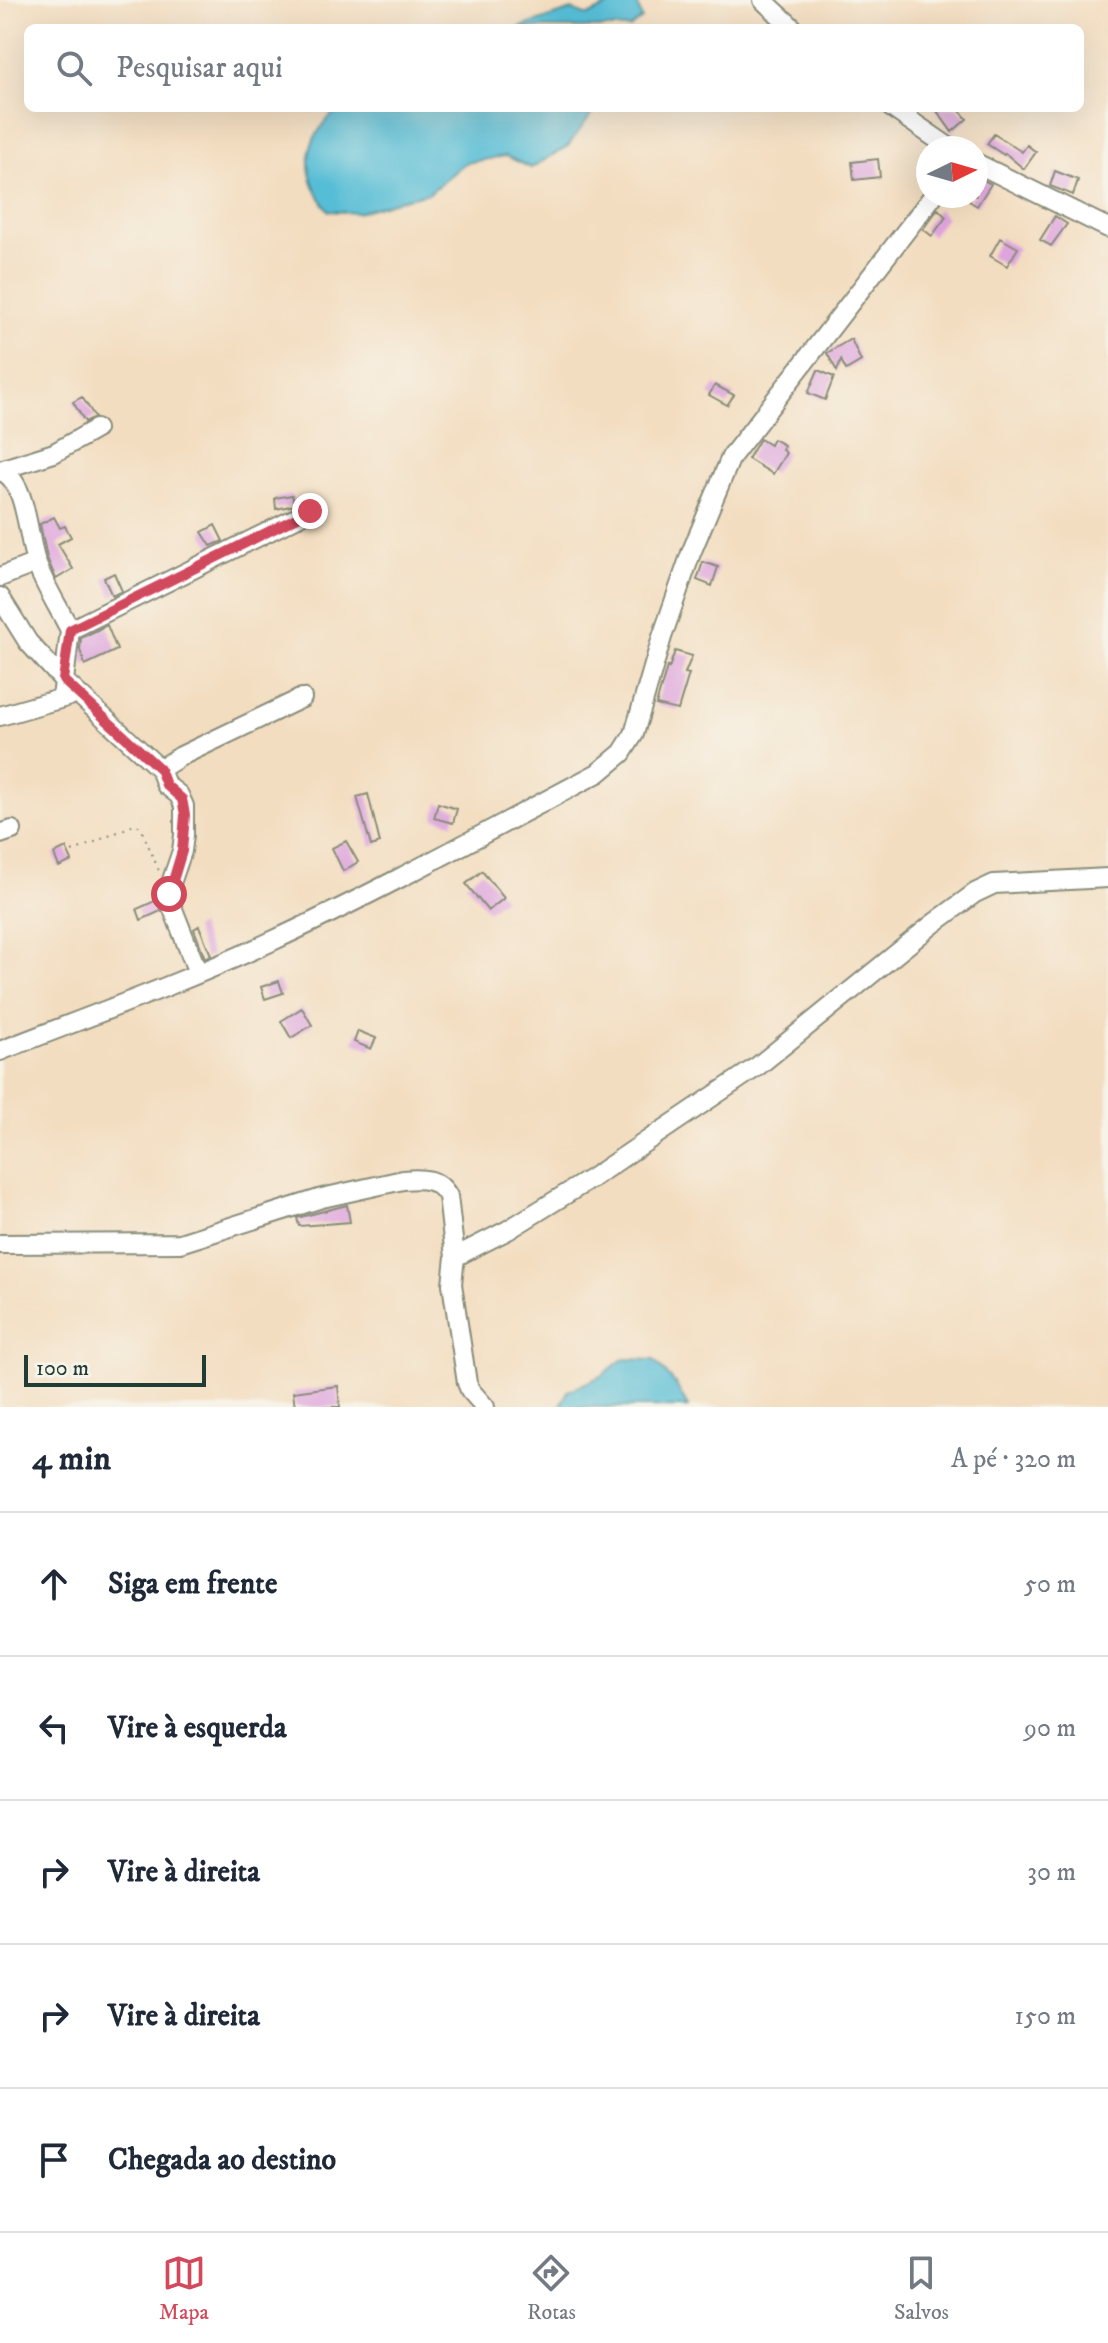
<!DOCTYPE html>
<html lang="pt">
<head>
<meta charset="utf-8">
<style>
	body { margin:0; font-family:"IM FELL DW Pica",serif; background:#f6f6f7; color:#1f2937 }
	.compass { position:absolute; left:916px; top:136px; width:72px; height:72px; border-radius:50%; background:#fff; box-shadow:0 8px 32px #0002; rotate:85deg }
	.scale { position:absolute; left:24px; bottom:20px; width:182px; box-sizing:border-box; padding-left:8px; border:4px solid #1f3d34; border-top:0; font-size:22px; line-height:28px; white-space:nowrap; color:#1f3d34; -webkit-text-stroke:6px #f7f3e8; paint-order:stroke }
	.stop { position:absolute; width:24px; height:24px; margin:-18px; border:6px solid #d1495b; border-radius:50%; background:#fff }
	.stop.end { background:#d1495b; border-color:#fff; box-shadow:0 2px 8px #0008 }
	.list { margin:0; padding:0; list-style:none }
	h2 { display:flex; justify-content:space-between; align-items:center; height:104px; margin:0; padding:0 32px; font-size:34px }
	h2 small { font-size:26px; font-weight:400; color:#747a83 }
	.list li { display:grid; grid-template-columns:52px 1fr auto; gap:24px; align-items:center; box-sizing:border-box; height:144px; padding:0 32px; border-top:2px solid #e0e1e3 }
	.list b { display:block; font-size:30px; white-space:nowrap }
	.list em { font-size:26px; font-style:normal; color:#747a83 }
	.icon { flex:none; width:44px; height:44px; fill:none; stroke:currentColor; stroke-width:2; stroke-linecap:round; stroke-linejoin:round }
	.map { position:relative; flex:none; width:1108px; height:1407px; overflow:hidden }
	.search { position:absolute; background:#fff; box-shadow:0 8px 32px #0002; left:24px; right:24px; top:24px; height:88px; display:flex; align-items:center; gap:20px; box-sizing:border-box; padding:0 28px; border-radius:12px; color:#747a83; font-size:30px }
	.sheet { height:824px; background:#fff }
	nav { display:flex; justify-content:space-around; align-items:center; box-sizing:border-box; height:112px; border-top:2px solid #e0e1e3; background:#fff; font-size:22px; color:#747a83 }
	nav a { display:grid; justify-items:center; gap:4px }
	nav .on { color:#d1495b }
	.map>svg:first-child { display:block }
	.water { fill:#57bdd6; stroke:#3b7d85; stroke-width:2 }
	.building { fill:#dea5dd }
	.lines { fill:none; stroke-linecap:round; stroke-linejoin:round }
	.minor-casing { stroke:#898d7a; stroke-width:22 }
	.path { stroke:#898d7a; stroke-width:2; stroke-dasharray:2 6; stroke-linecap:butt }
	.minor { stroke:#fff; stroke-width:18 }
	.route { stroke:#d1495b; stroke-width:10 }
</style>
</head>
<body>
<div class="map">
<svg width="1108" height="1407" viewBox="0 0 1108 1407">
	<rect width="100%" height="100%" fill="#f7f3e8"/>
	<filter id="ink" filterUnits="userSpaceOnUse"><feTurbulence type="fractalNoise" baseFrequency=".0125" numOctaves="2"/><feDisplacementMap in="SourceGraphic" scale="16" xChannelSelector="R" yChannelSelector="G"/><feConvolveMatrix kernelMatrix="1 2 1 2 8 2 1 2 1" color-interpolation-filters="sRGB"/></filter>
	<filter id="wash" filterUnits="userSpaceOnUse"><feTurbulence type="fractalNoise" baseFrequency=".006" numOctaves="4" result="noise"/><feDisplacementMap in="SourceGraphic" scale="32" xChannelSelector="R" yChannelSelector="G"/><feGaussianBlur stdDeviation="1.8" result="paint"/><feColorMatrix in="noise" values="0 0 0 0 0 0 0 0 0 0 0 0 0 0 0 0 0 1.4 0 .05"/><feComposite in="paint" operator="in"/></filter>
	<g filter="url(#wash)">
		<rect width="100%" height="100%" fill="#f3ddc0"/>
		<path class="water" d="M620 0H636L642 19 630 28H518L572 10 588 16Z
			M349 108H596L568 146 531 168 506 156 465 163 429 193 399 200 357 213 329 211C309 185 300 157 320 129 331 114 332 113 349 108Z
			M623 1359 654 1360 675 1383 688 1407H560L568 1391 601 1376Z"/>
		<g id="blocks">
			<path class="building" d="M935 108H958L967 119 952 132Z
				M994 134 1022 152 1027 145 1036 152 1024 169 1005 153 1004 155 987 144Z
				M878 159 880 177 854 180 852 162Z
				M1055 171 1078 180 1073 195 1050 186Z
				M983 180 991 184 977 206 969 201 972 196H976V190Z
				M938 209 946 217 932 236 923 229Z
				M1055 216 1067 224 1051 246 1040 240Z
				M1000 238 1018 248 1007 266 990 256Z
				M851 339 861 361 846 370 841 360 837 371 827 353Z
				M818 370 834 377 825 400 808 393Z
				M715 385 734 395 727 405 709 395Z
				M82 397 95 417 85 422 73 402Z
				M760 439 770 445 773 439 784 445 782 450 786 453 773 474 748 459Z
				M292 495 295 505 276 509 275 498Z
				M54 517 60 528 65 526 71 537 58 544 73 569 56 579 47 558 40 524Z
				M215 525 223 541 211 546 202 532Z
				M703 562 718 567 712 586 697 580Z
				M114 573 122 591 112 596 104 578Z
				M107 625 117 650 85 665 80 650 81 638Z
				M675 651 692 656 685 673 689 674 678 710 656 705 667 667 669 668Z
				M368 794 380 843 371 846 357 797Z
				M438 803 457 809 453 823 434 818Z
				M346 841 358 862 343 871 332 848Z
				M66 848 72 861 59 867 54 854Z
				M482 871 504 898 488 911 466 884Z
				M157 900 161 911 141 920 137 909Z
				M199 926 211 955 205 958 194 929Z
				M279 981 283 993 265 999 261 987Z
				M302 1008 312 1025 291 1038 281 1021Z
				M358 1031 376 1038 371 1049 354 1042Z
				M347 1205 350 1222 299 1226 297 1218Z
				M338 1386 340 1407H295L293 1392Z"/>
		</g>
	</g>
	<g filter="url(#ink)">
		<use href="#blocks" fill-opacity="0" stroke="#898d7a" stroke-width="2"/>
		<g class="lines">
			<defs>
				<path id="minor" d="M763 0 793 28
					M892 108 950 148
					M976 163 1108 228
					M0 470 54 453 96 429
					M0 471C26 477 28 539 36 562 44 585 59 608 70 630
					M0 577 36 563
					M0 597 28 642 63 680 160 769 181 756 302 698
					M62 698 70 630 310 511
					M0 716 70 696
					M160 769 166 785 179 795 184 806V835L182 851 170 886 169 899 198 973
					M0 834 12 830
					M0 1051C90 1016 182 983 270 942 382 890 490 830 598 773L622 753 634 734 662 637 691 553 731 457 933 196
					M0 1244 180 1243 322 1198 403 1180C422 1178 438 1178 448 1196L455 1257 452 1284 467 1383 470 1390 485 1407
					M455 1257 508 1230 592 1178 758 1066 933 924 975 893 994 884 1108 878"/>
			</defs>
			<use href="#minor" class="minor-casing"/>
			<path class="path" d="M72 852 136 824 141 828 159 871"/>
			<use href="#minor" class="minor"/>
		</g>
	</g>
	<g class="lines" filter="url(#ink)">
		<path class="route" d="M169 894 182 851 185 815 182 799 166 785 160 769 63 680 70 630 310 511"/>
	</g>
</svg>
<svg class="compass" viewBox="-18 -18 36 36"><path d="M0-13l5 13h-10z" fill="#e53935"/><path d="M0 13l5-13h-10z" fill="#747a83"/></svg>
<div class="scale">100 m</div>
<div class="stop" style="left:169px;top:894px"></div>
<div class="stop end" style="left:310px;top:511px"></div>
<div class="search"><svg class="icon" aria-label="search" viewBox="0 0 24 24"><circle cx="10" cy="10" r="6"/><path d="M15 15l6 6"/></svg>Pesquisar aqui</div>
</div>
<section class="sheet">
<h2>4 min<small>A pé · 320 m</small></h2>
<ul class="list">
<li><svg class="icon" aria-label="ahead" viewBox="0 0 24 24"><path d="M12 20V5M6 11l6-6 6 6"/></svg><div><b>Siga em frente</b></div><em>50 m</em></li>
<li><svg class="icon" aria-label="left" viewBox="0 0 24 24"><path d="M17 20v-9H6M10 6l-5 5 5 5"/></svg><div><b>Vire à esquerda</b></div><em>90 m</em></li>
<li><svg class="icon" aria-label="right" viewBox="0 0 24 24"><path d="M7 20v-9h11M14 6l5 5-5 5"/></svg><div><b>Vire à direita</b></div><em>30 m</em></li>
<li><svg class="icon" aria-label="right" viewBox="0 0 24 24"><path d="M7 20v-9h11M14 6l5 5-5 5"/></svg><div><b>Vire à direita</b></div><em>150 m</em></li>
<li><svg class="icon" aria-label="arrive" viewBox="0 0 24 24"><path d="M6 21V4h12l-3 4 3 4H6"/></svg><div><b>Chegada ao destino</b></div></li>
</ul>
</section>
<nav>
<a class="on"><svg class="icon" aria-label="map" viewBox="0 0 24 24"><path d="M3 6l6-2 6 2 6-2v14l-6 2-6-2-6 2zM9 4v14M15 6v14"/></svg>Mapa</a>
<a><svg class="icon" aria-label="directions" viewBox="0 0 24 24"><path d="M12 3l9 9-9 9-9-9zM9 14v-3h6M13 9l2 2-2 2"/></svg>Rotas</a>
<a><svg class="icon" aria-label="saved" viewBox="0 0 24 24"><path d="M7 4h10v16l-5-4-5 4z"/></svg>Salvos</a>
</nav>
</body>
</html>
